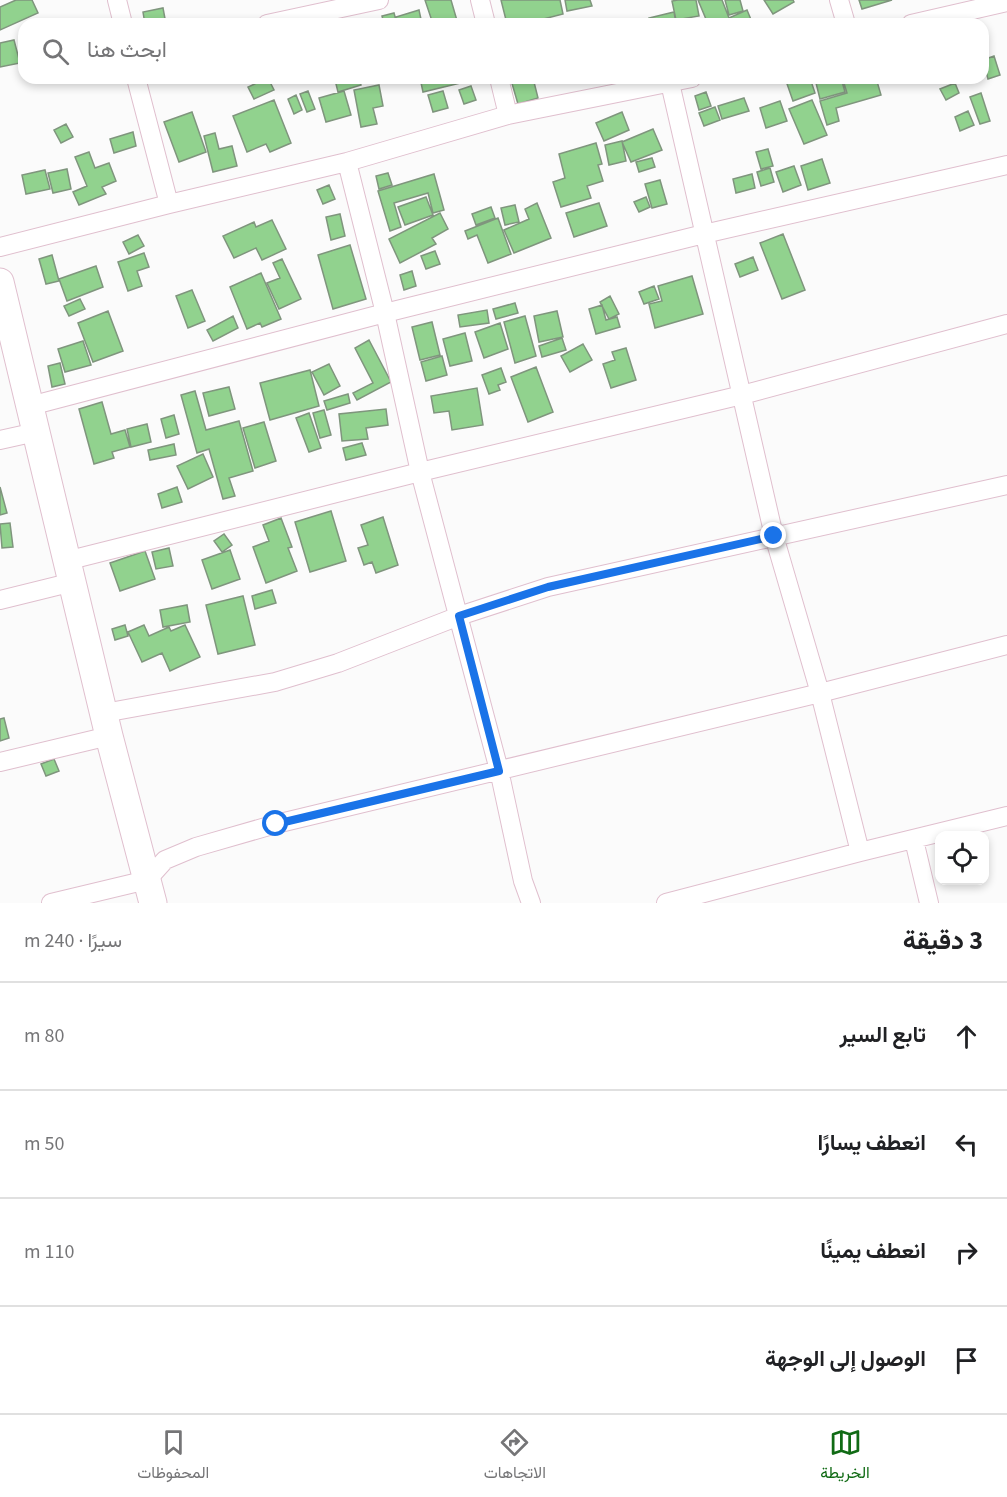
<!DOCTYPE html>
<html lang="ar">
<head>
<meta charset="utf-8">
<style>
	body { margin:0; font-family:"Source Sans 3",Vazirmatn,sans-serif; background:#f6f6f6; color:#202124; direction:rtl }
	.controls { position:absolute; right:18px; bottom:18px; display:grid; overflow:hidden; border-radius:12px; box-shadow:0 3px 9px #0003 }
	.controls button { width:54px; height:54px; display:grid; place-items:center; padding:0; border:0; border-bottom:2px solid #e0e0e0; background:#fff; color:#202124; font:30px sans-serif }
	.stop { position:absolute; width:18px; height:18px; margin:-14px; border:4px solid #1a73e8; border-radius:50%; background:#fff }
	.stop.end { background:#1a73e8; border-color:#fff; box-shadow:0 2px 6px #0008 }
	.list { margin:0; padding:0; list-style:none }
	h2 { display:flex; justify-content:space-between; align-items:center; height:78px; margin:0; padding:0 24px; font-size:26px }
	h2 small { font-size:20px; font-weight:400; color:#757577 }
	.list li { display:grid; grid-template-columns:39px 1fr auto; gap:18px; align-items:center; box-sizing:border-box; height:108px; padding:0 24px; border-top:2px solid #e0e0e0 }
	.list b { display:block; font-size:22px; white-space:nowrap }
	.list em { font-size:20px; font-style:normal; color:#757577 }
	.icon { flex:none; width:33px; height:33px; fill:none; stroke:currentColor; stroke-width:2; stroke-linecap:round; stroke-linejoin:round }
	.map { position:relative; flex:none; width:1007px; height:903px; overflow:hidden; direction:ltr }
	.search { position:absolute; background:#fff; box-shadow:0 3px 9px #0003; left:18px; right:18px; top:18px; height:66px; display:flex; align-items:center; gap:15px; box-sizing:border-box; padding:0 21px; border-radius:18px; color:#757577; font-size:22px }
	.sheet { height:510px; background:#fff }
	nav { display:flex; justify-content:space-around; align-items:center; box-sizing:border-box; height:84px; border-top:2px solid #e0e0e0; background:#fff; font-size:16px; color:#757577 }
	nav a { display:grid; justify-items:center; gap:3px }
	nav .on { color:#116b15 }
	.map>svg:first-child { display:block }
	.building { fill:#91d28e; stroke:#7f957d; stroke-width:1.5 }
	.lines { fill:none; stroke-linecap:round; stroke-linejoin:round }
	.street-casing { stroke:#e0bfce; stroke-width:20 }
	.secondary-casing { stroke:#e0bfce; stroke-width:29 }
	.street { stroke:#fff; stroke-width:18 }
	.secondary { stroke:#fff; stroke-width:27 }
	.route { stroke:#1a73e8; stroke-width:8 }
</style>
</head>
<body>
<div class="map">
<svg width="1007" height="903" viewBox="0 0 1007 903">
	<rect width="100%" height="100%" fill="#fbfbfb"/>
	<path class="building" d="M16 0H32L38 13 0 30V7Z
		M425 0H451L458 24H433Z
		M501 0H560L563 14 524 24H507Z
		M565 0H590L592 6 567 11Z
		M678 0H696L699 16 676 20 672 1Z
		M698 0H722L729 18 747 10 752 22 746 24H708Z
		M725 0H740L743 11 729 15Z
		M764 0H793L794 2 773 14Z
		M859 0H892L862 9Z
		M163 8 166 24H145L143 12Z
		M419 10 422 24H397L396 17Z
		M674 12 676 24H651L649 18Z
		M394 13 397 24H384L382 16Z
		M14 40 20 63 0 67V43Z
		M994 56 1000 75 988 79 983 60Z
		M268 78 274 90 254 99 248 87Z
		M341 78H359L361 85 338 92 335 80Z
		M420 78H473V80L423 92Z
		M519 78H533L538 98 518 104 511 80Z
		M785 78H810L815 93 793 101Z
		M834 78H841L845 92 820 99 816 83Z
		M850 78H876L881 95 836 108 839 121 827 125 820 101 847 93 843 80Z
		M955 83 959 93 946 100 940 89Z
		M379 85 383 106 373 108 377 124 361 127 354 90Z
		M471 86 476 100 464 104 459 90Z
		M308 91 315 109 307 112 300 94Z
		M344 91 351 115 326 122 319 98Z
		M443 91 448 108 433 112 428 95Z
		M706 92 711 106 699 110 695 96Z
		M981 93 990 121 980 124 970 97Z
		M296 95 302 110 294 114 288 99Z
		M744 98 749 111 722 119 718 106Z
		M274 100 291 143 270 152 266 144 247 152 233 116Z
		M812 100 827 135 804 144 789 109Z
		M780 101 787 121 766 128 760 108Z
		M715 107 720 120 704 126 699 113Z
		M968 111 974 125 960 131 955 117Z
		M192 112 206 152 179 162 164 122Z
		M622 112 629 130 604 141 596 123Z
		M66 124 73 137 61 143 54 130Z
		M653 129 662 150 631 162 622 142Z
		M133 132 136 146 114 153 110 139Z
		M215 133 219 149 232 146 237 166 213 172 204 136Z
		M622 141 626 161 609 165 605 145Z
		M596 143 602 164 598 165 603 181 587 186 591 198 561 207 553 182 565 178 559 154Z
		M768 149 773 166 761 169 756 152Z
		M89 152 95 168 109 163 116 181 102 187 106 194 79 205 73 192 87 186 75 157Z
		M652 158 655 167 639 172 636 162Z
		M822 159 830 183 808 190 801 166Z
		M794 166 801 185 783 192 776 172Z
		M770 168 774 182 761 186 757 172Z
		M67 169 71 189 53 193 48 173Z
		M45 170 50 189 26 194 22 175Z
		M388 173 392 185 379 189 376 176Z
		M434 174 444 210 433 213 428 193 394 203 401 227 390 231 378 191Z
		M752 174 755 188 736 193 733 179Z
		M660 180 667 204 652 208 645 184Z
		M329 185 335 199 323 204 317 190Z
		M426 197 433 215 405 225 398 207Z
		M646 197 650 207 639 212 634 202Z
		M537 203 551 238 514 253 504 230 529 219 525 209Z
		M599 203 607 226 574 237 566 213Z
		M515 205 519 222 505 225 501 208Z
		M491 207 495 218 476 225 472 214Z
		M440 213 448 229 432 238 436 244 400 263 389 239Z
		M340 214 345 236 331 240 326 217Z
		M498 218 511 254 488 263 477 235 468 239 465 231Z
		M272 220 286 249 262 260 256 248 234 258 223 236 254 222 256 227Z
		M783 234 805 290 782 299 760 243Z
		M138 235 144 246 129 254 123 242Z
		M350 245 366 299 333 309 318 255Z
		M435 251 440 264 426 269 421 256Z
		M144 253 149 267 137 271 142 286 128 291 118 262Z
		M52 255 59 281 46 284 39 259Z
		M753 257 758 270 740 277 735 264Z
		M282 259 301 299 279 309 267 283 280 278 273 263Z
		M96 266 103 287 67 301 59 279Z
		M412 271 416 286 404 290 400 275Z
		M261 273 281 319 262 327 260 323 247 329 230 287Z
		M692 276 703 314 655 328 649 304 662 301 658 286Z
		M654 286 659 299 644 304 639 292Z
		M192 290 205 321 188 328 176 296Z
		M610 296 619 314 609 319 600 302Z
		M80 299 85 309 69 316 64 306Z
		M515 303 518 313 496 319 493 309Z
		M602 305 606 320 617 317 620 327 596 334 589 309Z
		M487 310 489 323 460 327 458 315Z
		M108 311 123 351 93 362 78 323Z
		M557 311 563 337 539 342 534 316Z
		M233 316 238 328 213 341 207 330Z
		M525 316 536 356 515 363 504 322Z
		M432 322 440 355 420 360 412 327Z
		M500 323 508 349 484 358 475 332Z
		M465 333 472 361 450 366 443 339Z
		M562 338 566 350 542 357 539 346Z
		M369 340 391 382 357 400 353 393 373 383 355 348Z
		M83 341 91 365 65 372 58 349Z
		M583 344 592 360 570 372 561 356Z
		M626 348 636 380 611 388 603 364 615 360 612 352Z
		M442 356 447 375 426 381 421 362Z
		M60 363 65 384 52 387 48 366Z
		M329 364 340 386 324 395 312 372Z
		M536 367 553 412 528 422 511 377Z
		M501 368 506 382 498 385 500 390 489 394 482 375Z
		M310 370 319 406 270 420 260 383Z
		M229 387 235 409 209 416 203 393Z
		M477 388 483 425 452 430 449 411 434 413 431 396Z
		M195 391 206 430 239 421 253 471 229 478 235 496 223 499 209 449 197 453 181 395Z
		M348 394 350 403 327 410 324 401Z
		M102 402 111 434 125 430 130 447 112 452 114 458 94 464 79 409Z
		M386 409 388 425 366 428 368 439 342 441 339 414Z
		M324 410 331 435 320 438 313 413Z
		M309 413 321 448 309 452 296 418Z
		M174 415 179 434 166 438 161 419Z
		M264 422 276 461 255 468 243 428Z
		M147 424 151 442 131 447 127 429Z
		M362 443 366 455 346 460 343 448Z
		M174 444 176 455 150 460 148 450Z
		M203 454 213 477 188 489 177 466Z
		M0 487 7 513 0 515Z
		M177 487 182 502 162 508 158 494Z
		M331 511 346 561 310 572 295 522Z
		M383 517 398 565 376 573 372 562 364 565 358 548 368 545 361 525Z
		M281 518 292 547 288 548 297 571 266 583 253 547 269 541 263 525Z
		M10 523 13 547 2 548 0 524Z
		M224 534 232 545 222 552 214 541Z
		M169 548 173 566 156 569 152 552Z
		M230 550 240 579 212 589 202 560Z
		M145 551 155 579 120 591 110 563Z
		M272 590 276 603 255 609 252 596Z
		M243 596 255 645 218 654 206 605Z
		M187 605 190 622 163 627 160 610Z
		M125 625 128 636 115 640 112 629Z
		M144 625 149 636 169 627 171 631 185 625 200 657 170 671 162 653 142 662 128 632Z
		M4 718 9 738 0 741V719Z
		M54 759 59 771 46 776 41 764Z"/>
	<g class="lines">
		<defs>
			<path id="street" d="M117 0 123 24
				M480 0 486 24
				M839 0 846 24
				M267 24 379 0
				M911 24 1007 2
				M136 78 169 204
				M499 78 508 115
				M670 83 774 536 820 693 860 852
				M347 162 385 313 420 472 499 770 523 881 531 903
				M0 247 169 204 347 162 508 115 692 78
				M30 406 385 313 704 234 1007 165
				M0 440 36 432
				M66 561 420 472 742 395 1007 324
				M0 600 73 582
				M104 713 275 682 338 663 459 616 548 587 1007 485
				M0 762 109 736
				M914 840 929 903
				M51 903 147 880 165 860 196 847 276 824 820 693 1007 645
				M666 903 860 852 1007 816"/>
			<path id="secondary" d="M0 282 109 736 153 903"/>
		</defs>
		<use href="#street" class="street-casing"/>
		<use href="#secondary" class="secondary-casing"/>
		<use href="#street" class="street"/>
		<use href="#secondary" class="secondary"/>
	</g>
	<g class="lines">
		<path class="route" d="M276 824 499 771 459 616 548 587 774 536"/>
	</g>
</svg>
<div class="controls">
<button><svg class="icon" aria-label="locate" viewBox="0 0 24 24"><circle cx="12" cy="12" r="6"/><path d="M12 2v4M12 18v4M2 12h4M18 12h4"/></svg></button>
</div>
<div class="stop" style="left:276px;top:824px"></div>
<div class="stop end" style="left:774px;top:536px"></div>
<div class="search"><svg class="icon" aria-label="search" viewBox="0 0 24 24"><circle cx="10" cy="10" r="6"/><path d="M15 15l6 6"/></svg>ابحث هنا</div>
</div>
<section class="sheet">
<h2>3 دقيقة<small>سيرًا · 240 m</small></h2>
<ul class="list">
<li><svg class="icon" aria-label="ahead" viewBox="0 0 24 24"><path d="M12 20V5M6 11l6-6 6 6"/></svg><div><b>تابع السير</b></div><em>80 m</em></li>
<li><svg class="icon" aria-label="left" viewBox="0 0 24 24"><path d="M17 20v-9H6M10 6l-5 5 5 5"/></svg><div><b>انعطف يسارًا</b></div><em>50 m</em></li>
<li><svg class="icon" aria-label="right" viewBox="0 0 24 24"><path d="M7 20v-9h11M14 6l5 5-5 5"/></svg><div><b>انعطف يمينًا</b></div><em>110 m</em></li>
<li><svg class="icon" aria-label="arrive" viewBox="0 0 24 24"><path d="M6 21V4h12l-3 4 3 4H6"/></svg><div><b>الوصول إلى الوجهة</b></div></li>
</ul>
</section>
<nav>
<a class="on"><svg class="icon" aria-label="map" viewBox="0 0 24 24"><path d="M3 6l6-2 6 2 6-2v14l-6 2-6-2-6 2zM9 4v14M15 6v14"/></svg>الخريطة</a>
<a><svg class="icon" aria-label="directions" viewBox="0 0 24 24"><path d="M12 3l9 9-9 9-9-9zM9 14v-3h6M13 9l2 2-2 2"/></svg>الاتجاهات</a>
<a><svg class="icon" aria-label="saved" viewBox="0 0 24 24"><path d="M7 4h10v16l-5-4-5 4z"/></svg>المحفوظات</a>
</nav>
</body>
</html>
